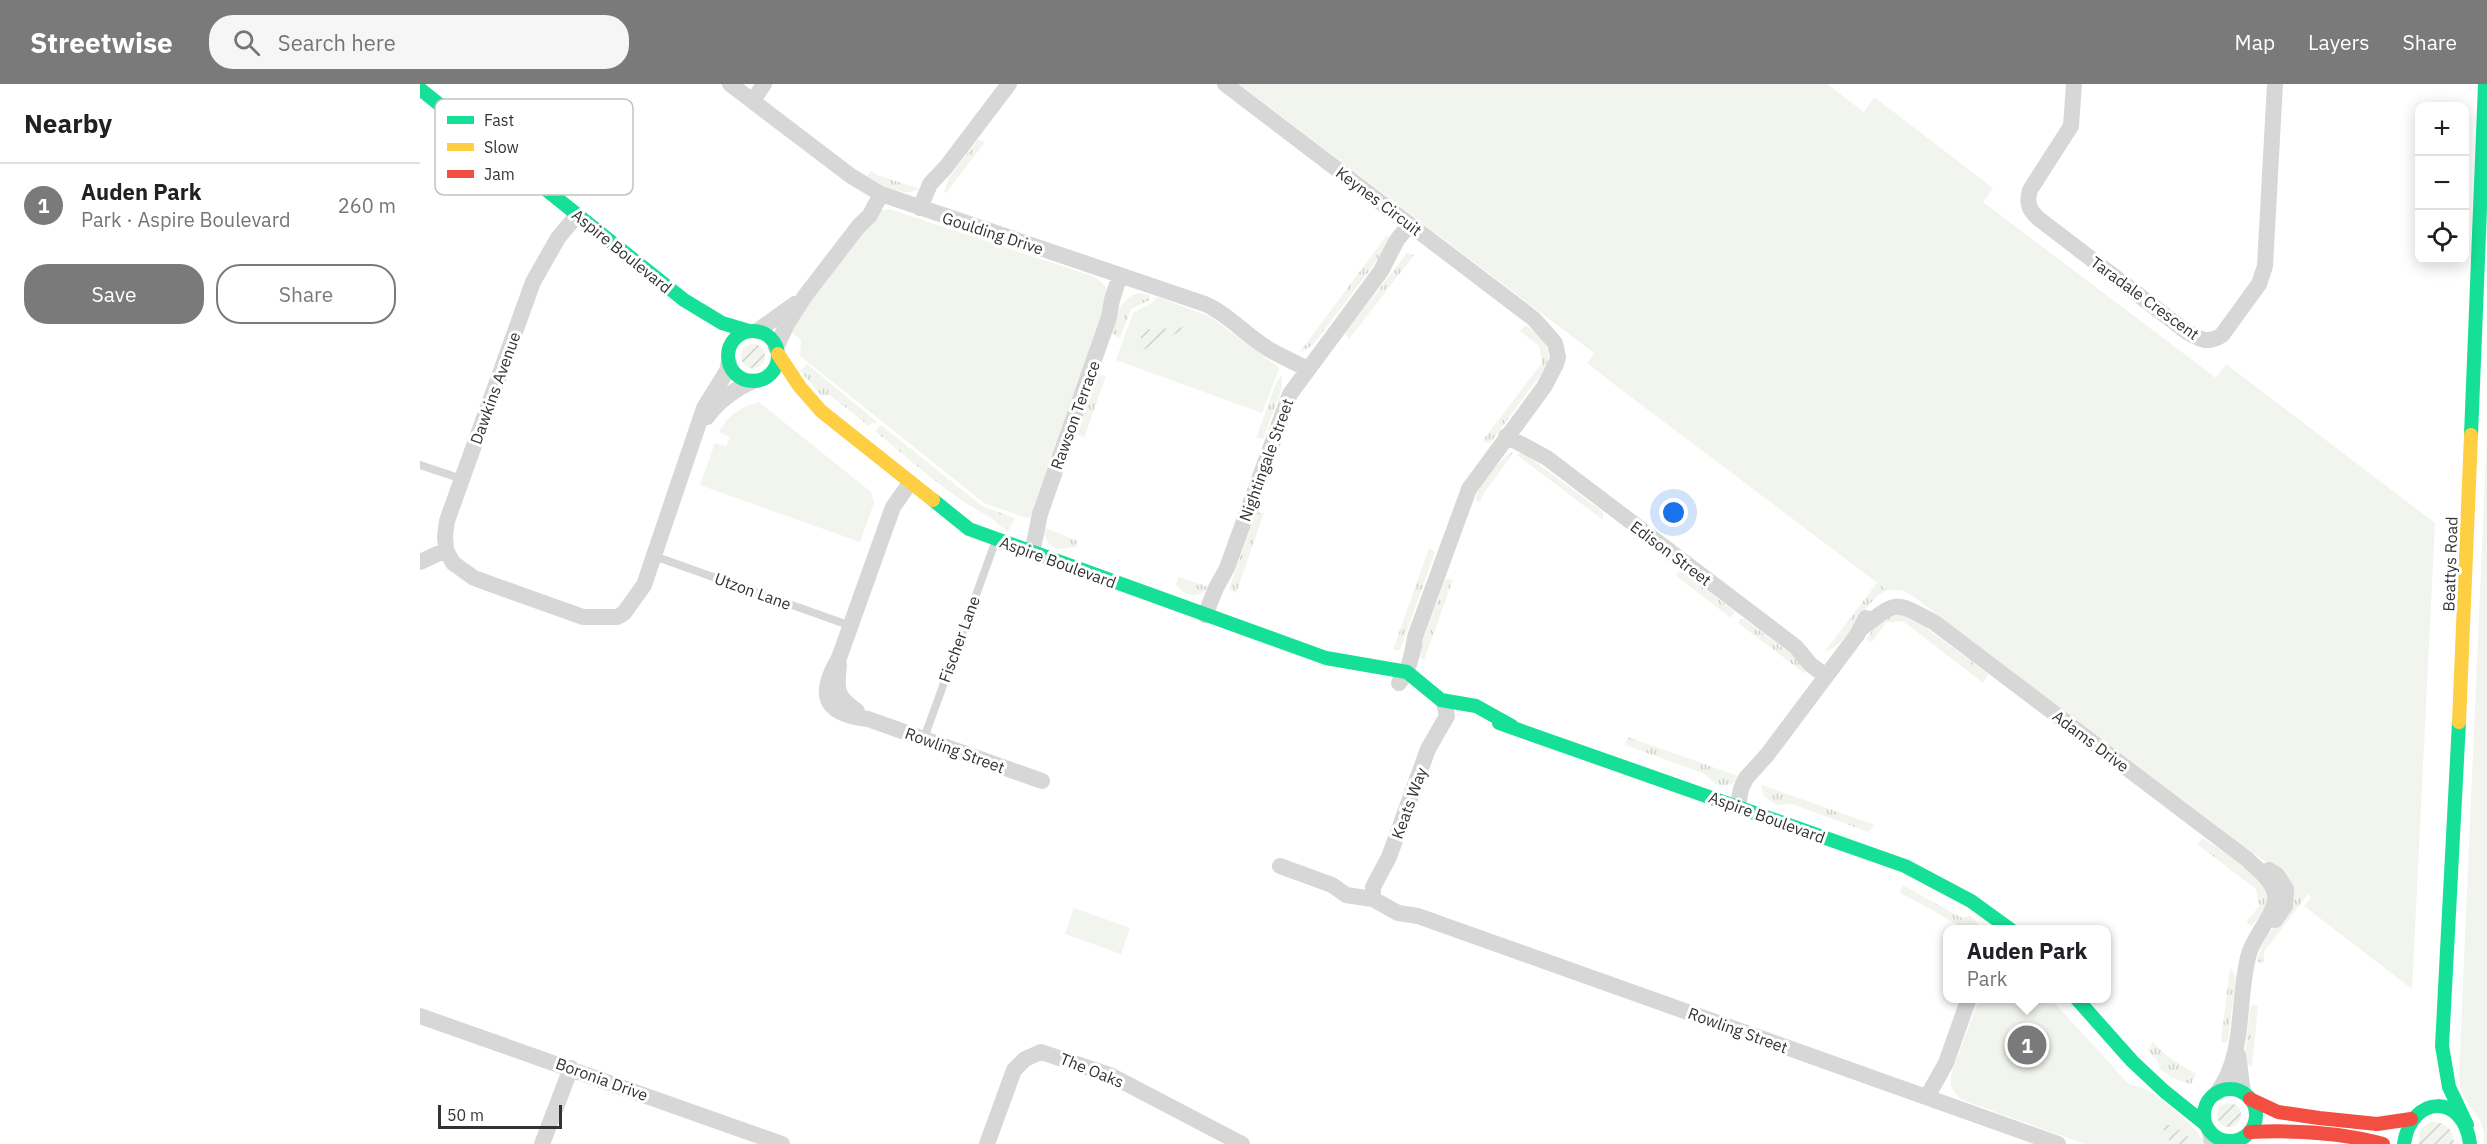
<!DOCTYPE html>
<html lang="en">
<head>
<meta charset="utf-8">
<style>
	body { margin:0; font-family:"IBM Plex Sans",sans-serif; background:#f6f6f6; color:#202124 }
	.controls { position:absolute; right:18px; top:18px; display:grid; overflow:hidden; border-radius:12px; box-shadow:0 3px 15px #0003 }
	.controls button { width:54px; height:54px; display:grid; place-items:center; padding:0; border:0; border-bottom:2px solid #e0e0e0; background:#fff; color:#202124; font:30px sans-serif }
	.scale { position:absolute; left:18px; bottom:15px; width:124px; box-sizing:border-box; padding-left:6px; border:3px solid #333; border-top:0; font-size:16px; line-height:21px; white-space:nowrap; color:#333; -webkit-text-stroke:4px #fff; paint-order:stroke }
	.you { position:absolute; left:1254px; top:429px; width:21px; height:21px; margin:-15px; border:4px solid #fff; border-radius:50%; background:#1a73e8; box-shadow:0 0 0 9px #1a73e833 }
	.badge { display:grid; place-items:center; width:39px; height:39px; border-radius:50%; background:#7a7a7a; color:#fff; font-size:20px; font-weight:700 }
	.pin { position:absolute; translate:-50% -50%; border:3px solid #fff; box-shadow:0 2px 6px #0006 }
	.popup { position:absolute; left:1523px; top:841px; width:168px; height:78px; box-sizing:border-box; display:grid; place-content:center; border-radius:12px; background:#fff; filter:drop-shadow(0 2px 4px #0005); font-size:20px; white-space:nowrap; color:#757577 }
	.popup b { font-size:22px; color:#202124 }
	.popup::after { content:''; position:absolute; left:50%; top:100%; margin-left:-12px; border:12px solid transparent; border-top-color:#fff }
	.list { margin:0; padding:0; list-style:none }
	h2 { display:flex; justify-content:space-between; align-items:center; height:78px; margin:0; padding:0 24px; font-size:26px }
	h2 small { font-size:20px; font-weight:400; color:#757577 }
	.list li { display:grid; grid-template-columns:39px 1fr auto; gap:18px; align-items:center; box-sizing:border-box; height:84px; padding:0 24px; border-top:2px solid #e0e0e0 }
	.list b { display:block; font-size:22px; white-space:nowrap }
	.list p { margin:0; font-size:20px; white-space:nowrap; color:#757577 }
	.list em { font-size:20px; font-style:normal; color:#757577 }
	.actions { display:flex; gap:12px; padding:18px 24px }
	.actions a { flex:1; padding:14px 0; border:2px solid #7a7a7a; border-radius:24px; text-align:center; font-size:21px; color:#7a7a7a }
	.actions .main { background:#7a7a7a; color:#fff }
	.icon { flex:none; width:33px; height:33px; fill:none; stroke:currentColor; stroke-width:2; stroke-linecap:round; stroke-linejoin:round }
	.map { position:relative; flex:none; width:2067px; height:1060px; overflow:hidden }
	header { display:flex; align-items:center; gap:36px; box-sizing:border-box; height:84px; padding:0 30px; background:#7a7a7a; color:#fff }
	header strong { font-size:28px }
	nav { display:flex; gap:33px; margin-inline-start:auto; font-size:21px }
	.search { width:420px; height:54px; background:#f6f6f6; display:flex; align-items:center; gap:15px; box-sizing:border-box; padding:0 21px; border-radius:24px; color:#757577; font-size:22px }
	main { display:flex }
	aside { flex:1; background:#fff }
	.map>svg:first-child { display:block }
	.grass { fill:url(#grass-tufts) }
	.park { fill:#f1f5ed }
	.garden { fill:url(#garden-furrows) }
	.lines { fill:none; stroke-linecap:round; stroke-linejoin:round }
	.lane { stroke:#d7d7d7; stroke-width:8 }
	.street { stroke:#d7d7d7; stroke-width:16 }
	.fast { stroke:#16e098; stroke-width:14 }
	.slow { stroke:#ffcf43; stroke-width:14 }
	.jam { stroke:#f24e42; stroke-width:14 }
	.labels { text-anchor:middle; stroke-width:6; stroke-linejoin:round; paint-order:stroke }
	.street-label { font-size:16px; fill:#333; stroke:#fff }
	.key { fill:#fff; stroke:#c2c2c2; stroke-width:1.5 }
	.key-label { font-size:16px; fill:#333 }
</style>
</head>
<body>
<header>
<strong>Streetwise</strong>
<div class="search"><svg class="icon" aria-label="search" viewBox="0 0 24 24"><circle cx="10" cy="10" r="6"/><path d="M15 15l6 6"/></svg>Search here</div>
<nav><a>Map</a><a>Layers</a><a>Share</a></nav>
</header>
<main>
<aside>
<h2>Nearby<small></small></h2>
<ul class="list">
<li><span class="badge">1</span><div><b>Auden Park</b><p>Park · Aspire Boulevard</p></div><em>260 m</em></li>
</ul>
<div class="actions"><a class="main">Save</a><a>Share</a></div>
</aside>
<div class="map">
<svg width="2067" height="1060" viewBox="0 0 2067 1060">
	<defs>
		<pattern id="grass-tufts" width="24" height="20" patternUnits="userSpaceOnUse" patternTransform="scale(1.5)"><rect width="24" height="20" fill="#f1f5ed"/><path d="M3 7l-1-3M5 7V3M7 7l1-3M15 17l-1-3M17 17v-4M19 17l1-3" fill="none" stroke="#cfd2cc"/></pattern>
		<pattern id="garden-furrows" width="10" height="10" patternUnits="userSpaceOnUse" patternTransform="scale(1.5)"><rect width="10" height="10" fill="#f1f5ed"/><path d="M-1 1l2-2M0 10L10 0M9 11l2-2" fill="none" stroke="#cfd2cc"/></pattern>
	</defs>
	<rect width="100%" height="100%" fill="#fff"/>
	<path class="grass" d="M558 55 565 58 526 109 524 108 529 94Z
		M451 87 457 91 500 105C481 113 463 103 447 92Z
		M967 151 971 156 965 166 893 261 879 269Z
		M987 169 994 171 929 255 925 249Z
		M720 209 730 211V216L711 225 700 254 691 249C697 233 700 212 720 209Z
		M1104 242H1107C1123 254 1134 264 1125 285L1070 359H1067L1063 356 1122 279 1119 262 1100 247Z
		M387 280 457 338 455 340 453 338 449 342 411 312 401 311 380 287Z
		M677 290 686 292 664 354 656 349Z
		M862 291V304L843 355 836 354 856 299Z
		M461 341 562 422 595 434 589 446C579 444 579 439 571 434 529 412 492 377 455 347Z
		M1094 368 1064 409 1060 418 1056 416C1054 404 1082 371 1094 368Z
		M1102 368 1183 428V436L1097 371Z
		M836 428 844 429 816 509 809 505Z
		M625 444 658 457 656 463 638 465 630 461 623 449Z
		M1009 464 1015 468 984 555 980 566H973Z
		M1260 486 1314 527 1311 534 1256 492Z
		M759 493 786 502 789 504C777 515 764 513 756 500Z
		M1027 495 1033 496 1004 576 998 572 999 567 1025 496Z
		M1457 499 1467 506C1441 518 1431 561 1405 567Z
		M1474 529 1494 535 1568 590 1563 599 1483 537 1466 539 1452 558 1447 555 1457 539Z
		M1321 535H1324L1379 576 1386 584 1384 589 1318 539Z
		M1208 653 1318 692V697C1299 706 1296 701 1285 690L1205 661Z
		M1341 701H1342L1455 741 1448 748 1372 720 1356 721 1344 712Z
		M1782 755H1785C1800 766 1846 793 1847 812 1847 824 1839 833 1832 842L1826 839 1839 822 1836 805 1777 760Z
		M1862 790 1888 810 1844 868 1843 879 1838 878 1837 876 1845 854 1863 832Z
		M1483 801 1542 834 1550 832 1563 845H1544L1514 827 1480 809Z
		M1810 884 1816 892 1808 957 1805 959 1801 958Z
		M1833 921 1838 922 1832 982 1824 979 1830 923Z
		M1733 958 1747 972 1776 990 1771 1000 1755 995 1740 985 1738 977 1728 967Z"/>
	<path class="park" d="M819 0H1407L1444 28 1454 13 1573 104 1563 118 1796 294 1806 280 2015 439 1992 905 1884 822 1891 813 1888 810 1494 513 1482 506H1467L1199 304 1167 279 1174 269Z
		M469 125 672 192C686 199 689 206 687 220L611 433 607 434 564 419 380 272 381 256 370 247 375 238 460 127Z
		M737 213 789 232 858 283 859 285 842 329 696 276 713 229 733 218Z
		M339 318 451 408 454 419 440 458 280 401 295 359 306 363 310 353 299 348C308 331 321 323 339 318Z
		M2067 349V1060H2064C2067 1033 2049 1028 2041 1006 2040 1002 2040 996 2039 991Z
		M654 824 710 844 701 870 645 850Z
		M1559 915H1631L1705 996C1714 1004 1717 1001 1726 1006 1741 1014 1778 1044 1785 1060H1665L1540 1015 1531 1003V991Z"/>
	<path class="garden" d="M769 243 723 266 720 246Z
		M321 272a12 12 0 1 1 24 0a12 12 0 1 1-24 0Z
		M1797 1031a12 12 0 1 1 24 0a12 12 0 1 1-24 0Z
		M1742 1038 1764 1048 1774 1060H1752L1745 1050Z
		M2010 1038C2025 1037 2034 1045 2034 1060H1998L2000 1046Z"/>
	<g class="lines">
		<path class="lane" d="M0 381 42 395
			M234 472 431 542
			M504 654 576 456"/>
		<path class="street" d="M310 0 431 92 461 110 785 220C810 231 828 254 852 267 864 274 875 278 887 285
			M805 0 1114 235 1135 259 1138 273 1136 280 1124 303 1049 405 995 553C992 571 990 584 979 599
			M1654 0 1651 42 1610 106C1606 119 1609 126 1619 135L1767 248C1781 256 1788 260 1802 251L1839 200 1845 182 1855 0
			M333 17 344 0
			M500 124 510 100 526 83 589 0
			M157 131 138 154 113 198 42 395 27 437 25 452 26 466 33 479 54 494 163 533H197L204 529 224 501 284 324 307 287 309 278
			M337 247 375 220
			M356 264 367 240 385 212 438 143 450 131 461 110
			M287 333C298 318 316 304 333 297
			M1086 352 1127 374 1376 563 1391 581 1406 592
			M490 399 473 423 419 574C397 611 403 630 448 635L622 697
			M612 469 620 430 689 233 692 216 700 191
			M0 478 26 466
			M785 531 796 504 807 484 870 310 961 187 977 156 989 141
			M1442 544C1478 516 1474 517 1515 539L1827 775C1837 785 1853 796 1855 811 1857 829 1834 851 1829 870 1816 916 1827 969 1797 1009
			M419 581C416 606 416 613 437 627
			M1318 722 1321 705 1326 694 1347 671 1437 551 1446 534
			M860 782 912 801 926 811 953 815 978 829 998 832 1638 1060
			M1849 786 1857 791 1866 805 1865 822 1855 836
			M953 815V803L969 773 1008 665 1027 632 1024 618
			M0 932 362 1060
			M1818 971 1823 1008
			M1507 1013 1526 979 1549 914
			M1790 1048 1792 1060
			M122 1060 151 984
			M567 1060 594 986 605 975 621 968 690 991 822 1060
			M1816 1060 1822 1055"/>
		<path class="fast" d="M0 5 264 216 302 239 329 247
			M308 272a25 25 0 1 1 50 0a25 25 0 1 1-50 0Z
			M2051 351 2065 0
			M513 416 549 445 906 574 987 588 1021 616 1056 622 1092 642
			M2039 638 2022 962 2029 1003 2047 1041
			M1079 639 1485 782 1551 817 1591 846
			M1656 914 1712 977 1744 1007 1785 1040
			M1784 1031a26 26 0 1 1 52 0a26 26 0 1 1-52 0Z
			M1984 1060C1991 1010 2044 1009 2050 1060"/>
		<path class="slow" d="M358 270 380 303 401 327 513 416
			M2039 638 2051 351"/>
		<path class="jam" d="M1830 1015 1858 1028 1899 1034 1957 1040 1991 1035
			M1830 1048C1874 1046 1920 1048 1963 1060"/>
	</g>
	<g class="labels">
		<g class="street-label">
			<text transform="translate(959 117) rotate(37)" y="6">Keynes Circuit</text>
			<text transform="translate(573 149) rotate(18)" y="6">Goulding Drive</text>
			<text transform="translate(202 167) rotate(39)" y="6">Aspire Boulevard</text>
			<text transform="translate(1725 214) rotate(36)" y="6">Taradale Crescent</text>
			<text transform="translate(75 304) rotate(-70)" y="6">Dawkins Avenue</text>
			<text transform="translate(655 331) rotate(-70)" y="6">Rawson Terrace</text>
			<text transform="translate(846 376) rotate(-70)" y="6">Nightingale Street</text>
			<text transform="translate(1251 469) rotate(37)" y="6">Edison Street</text>
			<text transform="translate(638 478) rotate(20)" y="6">Aspire Boulevard</text>
			<text transform="translate(2030 480) rotate(-88)" y="6">Beattys Road</text>
			<text transform="translate(333 507) rotate(20)" y="6">Utzon Lane</text>
			<text transform="translate(539 555) rotate(-70)" y="6">Fischer Lane</text>
			<text transform="translate(1671 657) rotate(37)" y="6">Adams Drive</text>
			<text transform="translate(535 666) rotate(20)" y="6">Rowling Street</text>
			<text transform="translate(989 719) rotate(-70)" y="6">Keats Way</text>
			<text transform="translate(1347 733) rotate(20)" y="6">Aspire Boulevard</text>
			<text transform="translate(1318 946) rotate(20)" y="6">Rowling Street</text>
			<text transform="translate(672 986) rotate(22)" y="6">The Oaks</text>
			<text transform="translate(182 995) rotate(20)" y="6">Boronia Drive</text>
		</g>
	</g>
	<rect x="15" y="15" width="198" height="96" rx="9" class="key"/>
	<rect x="27" y="32" width="27" height="8" fill="#16e098"/>
	<rect x="27" y="59" width="27" height="8" fill="#ffcf43"/>
	<rect x="27" y="86" width="27" height="8" fill="#f24e42"/>
	<g class="key-label">
		<text x="64" y="42">Fast</text>
		<text x="64" y="69">Slow</text>
		<text x="64" y="96">Jam</text>
	</g>
</svg>
<div class="controls">
<button>+</button>
<button>−</button>
<button><svg class="icon" aria-label="locate" viewBox="0 0 24 24"><circle cx="12" cy="12" r="6"/><path d="M12 2v4M12 18v4M2 12h4M18 12h4"/></svg></button>
</div>
<div class="scale">50 m</div>
<div class="you"></div>
<div class="pin badge" style="left:1607px;top:961px">1</div>
<div class="popup"><b>Auden Park</b>Park</div>
</div>
</main>
</body>
</html>
